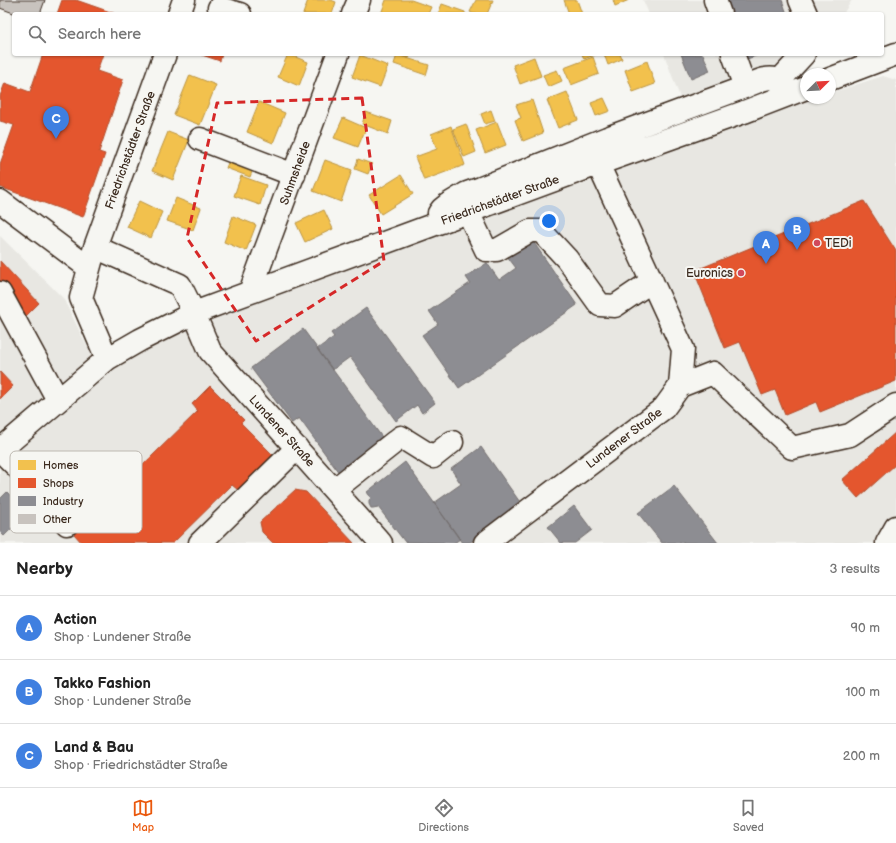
<!DOCTYPE html>
<html lang="en">
<head>
<meta charset="utf-8">
<style>
	body { margin:0; font-family:"Balsamiq Sans",sans-serif; background:#f2f2f2; color:#222 }
	.compass { position:absolute; left:800px; top:68px; width:36px; height:36px; border-radius:50%; background:#fff; box-shadow:0 1px 3px #0004; rotate:66deg }
	.you { position:absolute; left:549px; top:221px; width:14px; height:14px; margin:-10px; border:3px solid #fff; border-radius:50%; background:#1a73e8; box-shadow:0 0 0 6px #1a73e833 }
	.badge { display:grid; place-items:center; width:26px; height:26px; border-radius:50%; background:#ea580c; color:#fff; font-size:13px; font-weight:700 }
	.pin { position:absolute; translate:-50% -33px; filter:drop-shadow(0 1px 2px #0008) }
	.pin::after { content:''; position:absolute; top:21px; width:14px; height:12px; background:inherit; clip-path:polygon(0 0,100% 0,50% 100%) }
	.list { margin:0; padding:0; list-style:none }
	h2 { display:flex; justify-content:space-between; align-items:center; height:52px; margin:0; padding:0 16px; font-size:17px }
	h2 small { font-size:13px; font-weight:400; color:#767676 }
	.list li { display:grid; grid-template-columns:26px 1fr auto; gap:12px; align-items:center; box-sizing:border-box; height:64px; padding:0 16px; border-top:1px solid #e0e0e0 }
	.list b { display:block; font-size:15px; white-space:nowrap }
	.list p { margin:0; font-size:13px; white-space:nowrap; color:#767676 }
	.list em { font-size:13px; font-style:normal; color:#767676 }
	.icon { flex:none; width:22px; height:22px; fill:none; stroke:currentColor; stroke-width:2; stroke-linecap:round; stroke-linejoin:round }
	.map { position:relative; flex:none; width:896px; height:543px; overflow:hidden }
	.search { position:absolute; background:#fff; box-shadow:0 1px 3px #0004; left:12px; right:12px; top:12px; height:44px; display:flex; align-items:center; gap:10px; box-sizing:border-box; padding:0 14px; border-radius:4px; color:#767676; font-size:15px }
	.sheet { height:244px; background:#fff }
	nav { display:flex; justify-content:space-around; align-items:center; box-sizing:border-box; height:56px; border-top:1px solid #e0e0e0; background:#fff; font-size:11px; color:#767676 }
	nav a { display:grid; justify-items:center; gap:2px }
	nav .on { color:#ea580c }
	.map>svg:first-child { display:block }
	.built { fill:#e8e7e2 }
	.homes { fill:#f2c14e; stroke:#bb9440 }
	.shops { fill:#e4572e; stroke:#b14a29 }
	.industry { fill:#8d8d92; stroke:#746f6f }
	.building { fill:#c8c3be; stroke:#3b2a1e }
	.lines { fill:none; stroke-linecap:round; stroke-linejoin:round }
	.minor-casing { stroke:#3b2a1e; stroke-width:25 }
	.minor { stroke:#f6f6f2; stroke-width:22 }
	.marked { fill:none; stroke:#d62828; stroke-width:3; stroke-dasharray:8 5; stroke-linejoin:round }
	.poi-dot { fill:#d1495b; stroke:#f6f6f2; stroke-width:1.5 }
	.labels { text-anchor:middle; stroke-width:4; stroke-linejoin:round; paint-order:stroke }
	.street-label { font-size:12px; fill:#3b2a1e; stroke:#f6f6f2 }
	.poi-label { font-size:12px; fill:#3b2a1e; stroke:#f6f6f2; text-anchor:start }
	.key { fill:#f6f6f2; stroke:#beb9b2; stroke-width:1 }
	.key-label { font-size:11px; fill:#3b2a1e }
</style>
</head>
<body>
<div class="map">
<svg width="896" height="543" viewBox="0 0 896 543">
	<rect width="100%" height="100%" fill="#f6f6f2"/>
	<filter id="ink" filterUnits="userSpaceOnUse"><feTurbulence type="fractalNoise" baseFrequency=".025" numOctaves="2"/><feDisplacementMap in="SourceGraphic" scale="8" xChannelSelector="R" yChannelSelector="G"/><feConvolveMatrix kernelMatrix="1 2 1 2 8 2 1 2 1" color-interpolation-filters="sRGB"/></filter>
	<g filter="url(#ink)">
		<path class="built" d="M643 0H852L843 14H649Z
			M664 54H815L796 81 768 68 681 100Z
			M883 76 896 80V543H0V236L63 298 87 346 110 368 160 340 224 313 622 169 790 105 813 98H830V93Z"/>
		<path class="homes" d="M308 0H331L336 2 332 14H303Z
			M386 0H411L431 7 428 14H381Z
			M476 0H493L487 14H474L470 12Z
			M564 0H577L582 14H569Z
			M613 0H629L615 6Z
			M442 4 465 12V14H438Z
			M288 54 308 62 299 86 278 77Z
			M397 54H411L409 58Z
			M582 54H597L584 59Z
			M604 54H620L622 59 608 65Z
			M360 55 388 66 380 87 352 77Z
			M397 55 429 65 426 75 394 64Z
			M534 57 541 76 520 84 513 65Z
			M593 57 599 74 571 85 564 68Z
			M647 61 655 84 633 92 625 70Z
			M557 70 562 81 548 87 543 75Z
			M190 75 216 85 200 125 174 115Z
			M567 92 578 120 558 128 547 100Z
			M604 98 610 111 596 116 591 103Z
			M532 100 543 133 523 141 515 120 521 118 516 105Z
			M259 102 285 113 273 143 247 132Z
			M491 110 495 121 485 124 481 114Z
			M366 112 392 121 388 134 362 124Z
			M343 118 366 128 358 147 334 138Z
			M497 122 506 145 485 153 476 130Z
			M466 124 476 152 464 157 453 129Z
			M451 126 465 165 424 180 415 157 437 149 431 134Z
			M168 132 189 140 173 180 152 171Z
			M231 155 255 164 250 177 226 168Z
			M358 159 372 164 368 174 355 169Z
			M325 160 352 170 341 202 313 191Z
			M401 175 413 194 381 214 369 195Z
			M241 176 266 185 260 205 234 196Z
			M176 198 201 208 193 230 167 221Z
			M139 201 162 212 151 238 127 227Z
			M324 210 333 229 305 242 296 223Z
			M233 216 256 225 246 251 224 242Z"/>
		<path class="shops" d="M62 0H76L116 14H57Z
			M43 54H103L97 71 123 80 99 152 105 154 83 217 0 187V164L14 125 0 121V96L5 83 30 92Z
			M199 54H222L220 61Z
			M864 201 896 251V381L820 412 816 402 785 415 775 390 762 395 740 342 725 348 694 271Z
			M0 261 39 303 17 325 0 307Z
			M0 372 13 386 0 399Z
			M210 386 244 420 241 423 273 455 238 490 232 485 173 543H82L74 534 85 524 49 488 72 466 106 501 198 411 192 404Z
			M896 432V464L858 498 842 480Z
			M295 490 306 492 354 543H273L262 532 260 522Z"/>
		<path class="industry" d="M724 0H782L787 14H730Z
			M681 54H703L710 71 691 79Z
			M745 54H761L747 59Z
			M532 240 577 305 459 388 422 335 438 324 429 311 470 283 466 277 487 263 499 280 516 268 507 256Z
			M366 308 435 403 422 413 417 405 396 421 350 357 332 370 317 349 334 337 331 333Z
			M303 329 387 444 342 477 299 418 292 423 251 368Z
			M481 447 522 505 469 543H462L434 503 461 484 451 469Z
			M405 462 460 539 454 543 405 542 378 507 373 508H371L369 504V500L371 498 367 492Z
			M674 486 718 543H662L638 513Z
			M7 492 27 513 4 536 0 532V499Z
			M574 506 592 530 575 543H561L548 527Z"/>
		<path class="building" d="M0 0H45L40 14H16L0 8Z"/>
		<g class="lines">
			<defs>
				<path id="minor" d="M715 0 720 14
					M800 0 806 14
					M219 8 240 14
					M179 14 184 0
					M353 14 359 0
					M733 54 745 87
					M830 79 896 54
					M779 81 804 54
					M200 139 294 175
					M0 201 89 268
					M468 212 486 250H497L530 231H541L567 259 600 305 615 306 652 281
					M441 222 439 213 442 209 447 205 467 193 481 188 607 138 745 87C754 83 770 74 779 81 783 84 785 91 786 95
					M95 247 165 54
					M250 292 338 54
					M0 293 58 400
					M107 359 81 298 95 247 180 285 194 313 210 351 381 543
					M680 386 713 373 792 448 850 435 896 405
					M0 450 107 359 140 340 194 313 598 164 744 112 806 88
					M0 450 22 472 67 524
					M334 490 401 437 433 457 452 442
					M200 543 297 448
					M485 543 664 408 680 386 683 349 598 164
					M887 543 896 527"/>
			</defs>
			<use href="#minor" class="minor-casing"/>
			<use href="#minor" class="minor"/>
		</g>
	</g>
	<path class="marked" d="M362 98 384 261 256 341 187 238 217 103Z"/>
	<g class="poi-dot">
		<circle cx="817" cy="243" r="4"/>
		<circle cx="741" cy="273" r="4"/>
	</g>
	<g class="labels">
		<g class="street-label">
			<text transform="translate(130 150) rotate(-70)" y="4">Friedrichstädter Straße</text>
			<text transform="translate(295 173) rotate(-70)" y="4">Suhmsheide</text>
			<text transform="translate(500 200) rotate(-20)" y="4">Friedrichstädter Straße</text>
			<text transform="translate(282 431) rotate(48)" y="4">Lundener Straße</text>
			<text transform="translate(624 438) rotate(-37)" y="4">Lundener Straße</text>
		</g>
		<g class="poi-label">
			<text x="825" y="247">TEDi</text>
			<text x="733" y="277" text-anchor="end">Euronics</text>
		</g>
	</g>
	<rect x="10" y="451" width="132" height="82" rx="6" class="key"/>
	<rect x="18" y="460" width="18" height="10" fill="#f2c14e"/>
	<rect x="18" y="478" width="18" height="10" fill="#e4572e"/>
	<rect x="18" y="496" width="18" height="10" fill="#8d8d92"/>
	<rect x="18" y="514" width="18" height="10" fill="#c8c3be"/>
	<g class="key-label">
		<text x="43" y="469">Homes</text>
		<text x="43" y="487">Shops</text>
		<text x="43" y="505">Industry</text>
		<text x="43" y="523">Other</text>
	</g>
</svg>
<svg class="compass" viewBox="-18 -18 36 36"><path d="M0-13l5 13h-10z" fill="#e53935"/><path d="M0 13l5-13h-10z" fill="#767676"/></svg>
<div class="you"></div>
<div class="pin badge" style="left:766px;top:264px;background:#3f7fe0">A</div>
<div class="pin badge" style="left:797px;top:250px;background:#3f7fe0">B</div>
<div class="pin badge" style="left:56px;top:139px;background:#3f7fe0">C</div>
<div class="search"><svg class="icon" aria-label="search" viewBox="0 0 24 24"><circle cx="10" cy="10" r="6"/><path d="M15 15l6 6"/></svg>Search here</div>
</div>
<section class="sheet">
<h2>Nearby<small>3 results</small></h2>
<ul class="list">
<li><span class="badge" style="background:#3f7fe0">A</span><div><b>Action</b><p>Shop · Lundener Straße</p></div><em>90 m</em></li>
<li><span class="badge" style="background:#3f7fe0">B</span><div><b>Takko Fashion</b><p>Shop · Lundener Straße</p></div><em>100 m</em></li>
<li><span class="badge" style="background:#3f7fe0">C</span><div><b>Land &amp; Bau</b><p>Shop · Friedrichstädter Straße</p></div><em>200 m</em></li>
</ul>
</section>
<nav>
<a class="on"><svg class="icon" aria-label="map" viewBox="0 0 24 24"><path d="M3 6l6-2 6 2 6-2v14l-6 2-6-2-6 2zM9 4v14M15 6v14"/></svg>Map</a>
<a><svg class="icon" aria-label="directions" viewBox="0 0 24 24"><path d="M12 3l9 9-9 9-9-9zM9 14v-3h6M13 9l2 2-2 2"/></svg>Directions</a>
<a><svg class="icon" aria-label="saved" viewBox="0 0 24 24"><path d="M7 4h10v16l-5-4-5 4z"/></svg>Saved</a>
</nav>
</body>
</html>
